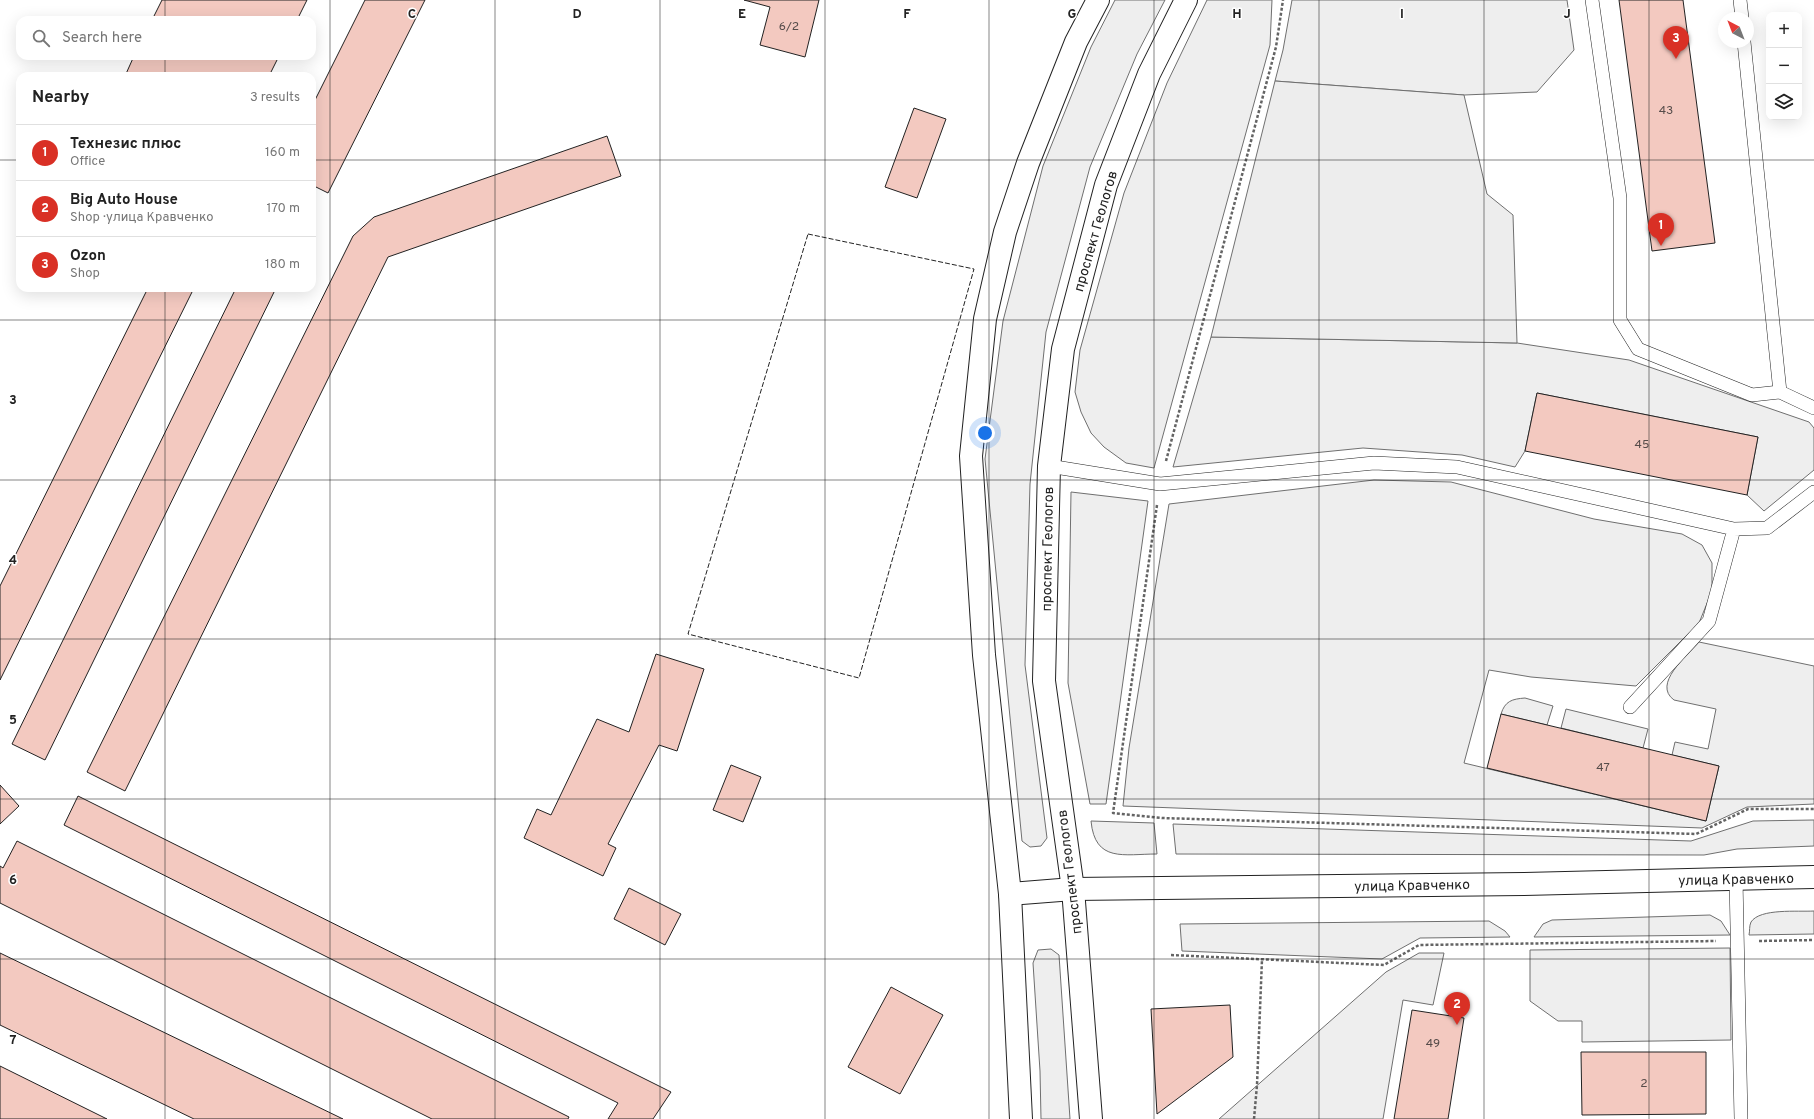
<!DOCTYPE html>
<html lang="en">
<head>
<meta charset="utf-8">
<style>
	body { margin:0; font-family:Overpass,sans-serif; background:#f2f2f2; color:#222 }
	.controls { position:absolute; right:12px; top:12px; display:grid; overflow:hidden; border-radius:8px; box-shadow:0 4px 16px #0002 }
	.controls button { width:36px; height:36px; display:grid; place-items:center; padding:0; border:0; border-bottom:1px solid #e0e0e0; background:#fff; color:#222; font:20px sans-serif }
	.compass { position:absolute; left:1718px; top:12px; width:36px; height:36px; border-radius:50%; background:#fff; box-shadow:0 4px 16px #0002; rotate:318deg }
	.you { position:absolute; left:985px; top:433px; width:14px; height:14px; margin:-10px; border:3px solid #fff; border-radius:50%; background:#1a73e8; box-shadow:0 0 0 6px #1a73e833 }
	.badge { display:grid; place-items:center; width:26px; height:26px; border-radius:50%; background:#d93025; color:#fff; font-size:13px; font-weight:700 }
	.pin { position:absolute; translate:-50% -33px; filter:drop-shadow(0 1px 2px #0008) }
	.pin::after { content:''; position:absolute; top:21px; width:14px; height:12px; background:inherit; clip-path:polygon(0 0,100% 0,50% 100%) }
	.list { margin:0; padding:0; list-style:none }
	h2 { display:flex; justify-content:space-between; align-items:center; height:52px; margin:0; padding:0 16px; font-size:17px }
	h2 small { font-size:13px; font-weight:400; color:#767676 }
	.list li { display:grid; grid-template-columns:26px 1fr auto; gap:12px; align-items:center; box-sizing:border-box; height:56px; padding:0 16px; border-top:1px solid #e0e0e0 }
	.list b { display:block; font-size:15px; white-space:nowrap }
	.list p { margin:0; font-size:13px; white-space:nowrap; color:#767676 }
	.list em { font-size:13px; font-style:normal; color:#767676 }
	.icon { flex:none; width:22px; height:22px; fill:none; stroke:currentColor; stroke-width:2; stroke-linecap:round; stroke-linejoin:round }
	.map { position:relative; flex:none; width:1814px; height:1119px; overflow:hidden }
	.search { position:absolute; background:#fff; box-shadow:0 4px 16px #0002; left:16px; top:16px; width:300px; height:44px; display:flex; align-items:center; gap:10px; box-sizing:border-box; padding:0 14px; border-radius:12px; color:#767676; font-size:15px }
	.panel { position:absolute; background:#fff; box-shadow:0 4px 16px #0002; left:16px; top:72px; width:300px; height:220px; border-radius:12px }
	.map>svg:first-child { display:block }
	.green { fill:#eee; stroke:#6f6f6f }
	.parking { fill:#ededed; stroke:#6f6f6f }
	.building { fill:#f3c9c0; stroke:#222 }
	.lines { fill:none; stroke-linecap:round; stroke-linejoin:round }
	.lane-casing { stroke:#222; stroke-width:14 }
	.street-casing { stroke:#222; stroke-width:24 }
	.secondary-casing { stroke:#222; stroke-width:24 }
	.path { stroke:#646464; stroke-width:2.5; stroke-dasharray:3 2; stroke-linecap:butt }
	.lane { stroke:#fff; stroke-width:13 }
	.street { stroke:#fff; stroke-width:22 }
	.secondary { stroke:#fff; stroke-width:22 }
	.fence { stroke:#222; stroke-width:1; stroke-dasharray:5 2; stroke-linecap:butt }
	.grid { fill:none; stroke:#222; stroke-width:1; stroke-opacity:0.55 }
	.labels { text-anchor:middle; stroke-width:3; stroke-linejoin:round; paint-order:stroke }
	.number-label { font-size:12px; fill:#564c4a }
	.street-label { font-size:14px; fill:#222; stroke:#fff }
	.grid-label { font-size:13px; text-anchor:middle; font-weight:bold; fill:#222; stroke:#fff; stroke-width:3; stroke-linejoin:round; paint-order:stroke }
</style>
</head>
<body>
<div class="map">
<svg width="1814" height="1119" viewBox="0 0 1814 1119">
	<rect width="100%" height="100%" fill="#fff"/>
	<path class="green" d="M1115 0H1165L1137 54 1090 167 1046 332 1030 484 1025 665 1047 838 1041 846 1030 847 1022 841 985 459 1003 321 1043 166 1091 47Z
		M1207 0H1272L1270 45 1154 468 1126 463 1104 447 1091 433 1081 412 1075 392 1080 350 1124 193 1167 83Z
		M1292 0H1567L1574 50 1537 92 1464 95 1275 81 1283 50Z
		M1211 337 1517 343 1629 360 1809 422 1814 428V470L1764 511 1747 495 1758 437 1537 393 1525 451 1515 467 1462 455 1363 448 1173 467Z
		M1374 480 1451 482 1594 519 1682 534 1702 545 1712 563V591L1699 623 1636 686 1531 677 1489 670 1464 763 1706 821 1719 766 1672 755 1675 742 1708 749 1716 709 1674 700C1652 684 1687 656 1699 642L1814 666V804L1747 807 1702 828 1123 806 1129 748 1169 504Z
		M1071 492 1148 501 1106 804H1090L1068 683Z
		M1525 698 1553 706 1547 725 1501 714C1505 701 1512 699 1525 698Z
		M1566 709 1648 729 1643 748 1561 728Z
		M1814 820V846L1737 849 1704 855 1176 854 1173 824 1691 841 1753 821Z
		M1091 821 1154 823 1157 854C1124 854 1095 863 1091 821Z
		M1814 911V934L1749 935C1750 931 1749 926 1751 922 1760 908 1798 912 1814 911Z
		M1710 915 1721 921 1730 935 1534 937 1543 924 1552 920Z
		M1489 921 1505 931 1510 937 1420 938 1382 959 1182 951 1180 924Z
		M1730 948 1731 1040 1582 1042V1021H1558L1530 1001V950Z
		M1051 949 1059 955 1070 1119H1041L1040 1071 1033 963 1038 950Z
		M1419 953H1444L1433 1005 1403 1000 1383 1119H1219L1386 972Z"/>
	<path class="parking" d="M1275 81 1464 95 1487 194 1513 215 1517 343 1211 337Z"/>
	<path class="building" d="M162 0H307L297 20H152Z
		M365 0H425L328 193 312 185V106Z
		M744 0H819L805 57 760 45 770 7Z
		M1619 0H1683L1715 243 1652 251Z
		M134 56H279L269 76H125Z
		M914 108 946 119 917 198 885 187Z
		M607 136 621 176 388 257 125 791 87 772 353 236 374 217Z
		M148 288H194L0 680V586Z
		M236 288H276L45 760 12 744Z
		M1537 393 1758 437 1747 495 1525 451Z
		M656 654 704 669 677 751 659 745 608 844 616 848 603 876 524 838 537 809 551 815 597 719 629 732Z
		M1501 714 1719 766 1706 821 1487 768Z
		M731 765 761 777 743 822 713 810Z
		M0 785 19 806 0 824Z
		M78 796 671 1092 653 1119H608L618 1103 64 825Z
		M17 841 569 1117 568 1119H432L0 903V866L3 868Z
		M629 888 681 914 665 945 614 919Z
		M0 953 343 1119H194L0 1025Z
		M891 987 943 1015 900 1094 848 1067Z
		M1230 1005 1233 1057 1157 1114 1151 1009Z
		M1412 1010 1464 1018 1448 1119H1394Z
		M1581 1052H1706V1114L1582 1115Z
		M0 1066 107 1119H0Z"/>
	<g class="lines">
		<defs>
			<path id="lane" d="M1592 0 1620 198V320L1638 349 1752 395 1780 392 1814 408
				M1740 0 1742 18
				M1744 42 1780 392
				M1049 466 1160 484 1374 463 1457 467 1734 529 1767 528 1814 492
				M1630 707 1709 621 1734 529
				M1736 879 1741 1119"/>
			<path id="street" d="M1010 894 1073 889 1524 884 1814 877"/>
			<path id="secondary" d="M1021 1119 1010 894 984 655 971 456 985 319 1005 232 1028 163 1076 42 1098 0
				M1091 1119 1073 889 1044 681 1049 466 1063 349 1106 185 1149 74 1186 0"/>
		</defs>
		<use href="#lane" class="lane-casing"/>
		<use href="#street" class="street-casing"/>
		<use href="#secondary" class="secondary-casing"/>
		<path class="path" d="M1166 461 1276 47 1283 0
			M1157 505 1113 813 1162 818 1696 834 1748 809H1814
			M1759 941 1814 940
			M1171 955 1384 965 1419 945 1716 941
			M1254 1119 1257 1085 1262 959"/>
		<use href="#lane" class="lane"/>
		<use href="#street" class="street"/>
		<use href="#secondary" class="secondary"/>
		<path class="fence" d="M808 234 974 269 859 678 688 634Z"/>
	</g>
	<path class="grid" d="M165 0V20M330 0V1119M495 0V1119M660 0V1119M825 0V1119M989 0V1119M1154 0V1119M1319 0V1119M1484 0V1119M1649 0V1119M165 56V76M0 160H20M312 160H1814M165 288V1119M0 320H1814M0 480H1814M0 639H1814M0 799H1814M0 959H1814"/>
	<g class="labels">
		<g class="number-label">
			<text x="789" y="30">6/2</text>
			<text x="1666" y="114">43</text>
			<text x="1642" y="448">45</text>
			<text x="1603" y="771">47</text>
			<text x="1433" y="1047">49</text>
			<text x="1644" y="1087">2</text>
		</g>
		<g class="street-label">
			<text transform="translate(1095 231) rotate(-74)" y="5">проспект Геологов</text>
			<text transform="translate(1047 549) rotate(-89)" y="5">проспект Геологов</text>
			<text transform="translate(1069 872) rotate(-97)" y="5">проспект Геологов</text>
			<text transform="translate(1736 879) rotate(-1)" y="5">улица Кравченко</text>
			<text transform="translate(1412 885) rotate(-1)" y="5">улица Кравченко</text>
		</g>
	</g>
	<g class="grid-label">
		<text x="412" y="18">C</text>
		<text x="577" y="18">D</text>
		<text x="742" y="18">E</text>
		<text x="907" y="18">F</text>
		<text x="1072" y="18">G</text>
		<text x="1237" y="18">H</text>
		<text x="1402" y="18">I</text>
		<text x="1567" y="18">J</text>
		<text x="13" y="404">3</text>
		<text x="13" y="564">4</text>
		<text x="13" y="724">5</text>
		<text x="13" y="884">6</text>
		<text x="13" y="1044">7</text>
	</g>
</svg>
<div class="controls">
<button>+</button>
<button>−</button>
<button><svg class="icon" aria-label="layers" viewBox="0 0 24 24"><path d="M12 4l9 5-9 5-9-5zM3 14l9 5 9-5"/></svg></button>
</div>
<svg class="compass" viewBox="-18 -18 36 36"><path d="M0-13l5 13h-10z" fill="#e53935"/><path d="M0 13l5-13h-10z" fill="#767676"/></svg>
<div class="you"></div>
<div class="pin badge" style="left:1661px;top:246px">1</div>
<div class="pin badge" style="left:1457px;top:1025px">2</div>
<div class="pin badge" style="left:1676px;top:59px">3</div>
<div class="search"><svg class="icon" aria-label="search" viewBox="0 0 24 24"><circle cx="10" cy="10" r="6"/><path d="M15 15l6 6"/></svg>Search here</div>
<section class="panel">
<h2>Nearby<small>3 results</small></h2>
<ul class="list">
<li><span class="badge">1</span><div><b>Технезис плюс</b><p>Office</p></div><em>160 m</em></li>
<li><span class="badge">2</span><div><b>Big Auto House</b><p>Shop · улица Кравченко</p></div><em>170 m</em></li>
<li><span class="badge">3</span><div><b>Ozon</b><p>Shop</p></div><em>180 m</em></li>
</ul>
</section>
</div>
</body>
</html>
